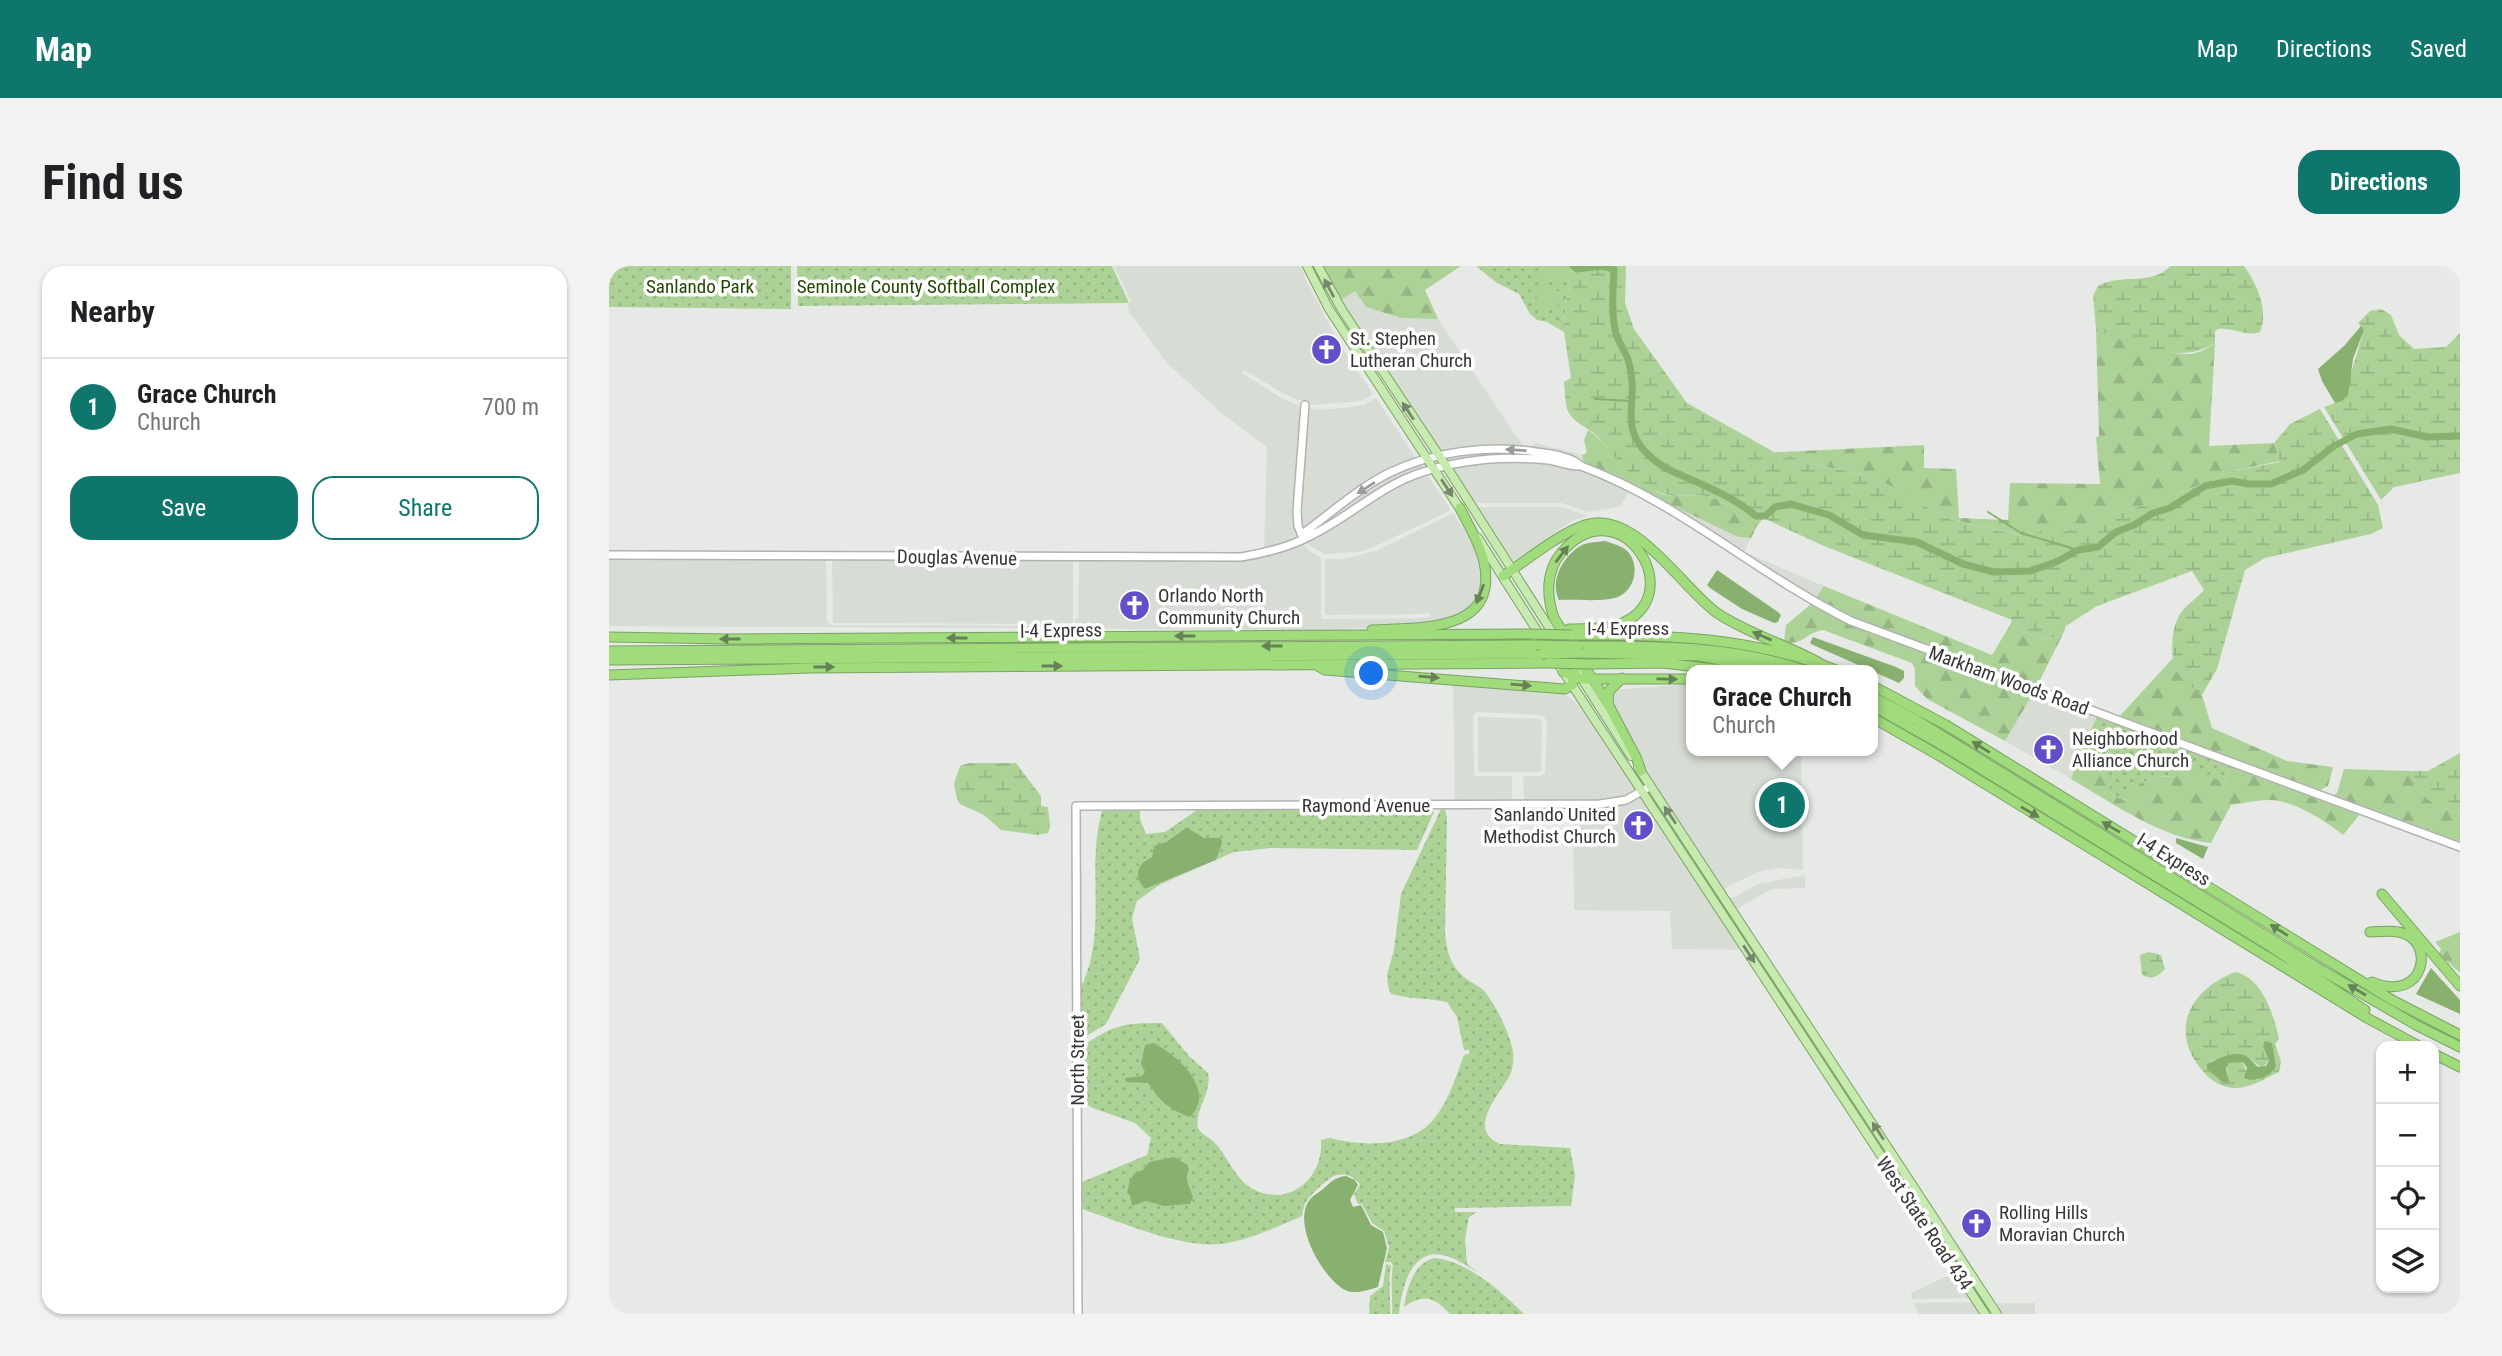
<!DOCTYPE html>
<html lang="en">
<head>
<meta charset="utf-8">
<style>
	body { margin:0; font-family:"Roboto Condensed",sans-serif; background:#f2f2f2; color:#202124 }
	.controls { position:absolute; right:21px; bottom:21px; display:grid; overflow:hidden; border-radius:14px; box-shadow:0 2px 5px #0004 }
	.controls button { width:63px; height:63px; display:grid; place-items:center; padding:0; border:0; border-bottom:2px solid #e0e0e0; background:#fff; color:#202124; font:35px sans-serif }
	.you { position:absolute; left:763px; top:408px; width:24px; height:24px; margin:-18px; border:5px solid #fff; border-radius:50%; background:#1a73e8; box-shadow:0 0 0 10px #1a73e833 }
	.badge { display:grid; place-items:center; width:46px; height:46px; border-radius:50%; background:#0f766e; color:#fff; font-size:23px; font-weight:700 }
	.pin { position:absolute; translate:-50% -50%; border:4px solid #fff; box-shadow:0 2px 7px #0006 }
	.popup { position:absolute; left:1077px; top:399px; width:192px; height:91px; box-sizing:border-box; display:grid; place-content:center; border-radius:14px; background:#fff; filter:drop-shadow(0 2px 5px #0005); font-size:23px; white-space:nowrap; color:#757577 }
	.popup b { font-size:26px; color:#202124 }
	.popup::after { content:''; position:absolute; left:50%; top:100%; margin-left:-14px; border:14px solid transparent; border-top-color:#fff }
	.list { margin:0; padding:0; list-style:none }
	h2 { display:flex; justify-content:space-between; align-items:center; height:91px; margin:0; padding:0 28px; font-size:30px }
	h2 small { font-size:23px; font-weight:400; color:#757577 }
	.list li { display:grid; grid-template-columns:46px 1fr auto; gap:21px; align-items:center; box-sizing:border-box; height:98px; padding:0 28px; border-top:2px solid #e0e0e0 }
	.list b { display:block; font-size:26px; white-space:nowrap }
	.list p { margin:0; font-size:23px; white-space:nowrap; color:#757577 }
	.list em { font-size:23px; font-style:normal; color:#757577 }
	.actions { display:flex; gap:14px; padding:21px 28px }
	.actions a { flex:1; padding:16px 0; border:2px solid #0f766e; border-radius:21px; text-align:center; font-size:24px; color:#0f766e }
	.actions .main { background:#0f766e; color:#fff }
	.icon { flex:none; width:38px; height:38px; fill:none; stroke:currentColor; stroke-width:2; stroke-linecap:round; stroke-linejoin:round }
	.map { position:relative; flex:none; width:1851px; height:1048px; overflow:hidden; border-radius:21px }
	header { display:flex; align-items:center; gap:42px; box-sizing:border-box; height:98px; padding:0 35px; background:#0f766e; color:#fff }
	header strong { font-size:33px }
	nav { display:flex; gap:38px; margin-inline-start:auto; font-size:24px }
	.intro { display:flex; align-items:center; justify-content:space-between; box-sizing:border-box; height:168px; padding:0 42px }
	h1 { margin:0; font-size:49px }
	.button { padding:18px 32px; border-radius:21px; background:#0f766e; color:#fff; font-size:24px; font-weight:700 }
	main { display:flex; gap:42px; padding:0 42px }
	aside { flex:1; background:#fff; border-radius:21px; box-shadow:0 2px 5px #0004 }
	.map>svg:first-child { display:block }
	.built { fill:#d7ddd4 }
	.grass { fill:url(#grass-dots) }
	.forest { fill:url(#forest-firs) }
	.wetland { fill:url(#wetland-marsh); fill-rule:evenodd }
	.pitch { fill:#add298 }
	.water { fill:#88b170 }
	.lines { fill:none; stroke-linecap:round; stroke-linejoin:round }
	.stream { stroke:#88b170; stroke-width:2 }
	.river { stroke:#88b170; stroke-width:7 }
	.secondary-casing { stroke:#b1b3b0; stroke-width:10 }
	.primary-casing { stroke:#7ba263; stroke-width:10 }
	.highway-casing { stroke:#7ba263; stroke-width:11 }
	.secondary { stroke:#fff; stroke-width:7 }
	.primary { stroke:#c6eab0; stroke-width:8 }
	.highway { stroke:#a0dc7c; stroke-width:9 }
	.highway-bridge-casing { stroke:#7ba263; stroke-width:11; stroke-linecap:butt }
	.highway-bridge { stroke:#a0dc7c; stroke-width:9 }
	.oneway { fill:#76876c }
	.oneway2 { fill:#9a9a9a }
	.oneway3 { fill:#658155 }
	.labels { text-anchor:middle; stroke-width:7; stroke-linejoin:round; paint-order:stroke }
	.park-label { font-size:19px; fill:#214700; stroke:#fff }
	.poi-label { font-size:19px; fill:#353635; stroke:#fff; text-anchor:start }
	.street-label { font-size:19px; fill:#353635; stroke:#fff }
</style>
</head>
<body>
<header>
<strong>Map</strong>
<nav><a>Map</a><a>Directions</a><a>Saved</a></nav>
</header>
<div class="intro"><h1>Find us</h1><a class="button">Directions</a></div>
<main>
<aside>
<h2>Nearby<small></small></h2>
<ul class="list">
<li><span class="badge">1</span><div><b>Grace Church</b><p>Church</p></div><em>700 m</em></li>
</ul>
<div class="actions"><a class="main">Save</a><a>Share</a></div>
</aside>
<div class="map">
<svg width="1851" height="1048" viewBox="0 0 1851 1048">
	<defs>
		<pattern id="grass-dots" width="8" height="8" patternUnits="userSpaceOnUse" patternTransform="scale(1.75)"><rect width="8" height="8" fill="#add298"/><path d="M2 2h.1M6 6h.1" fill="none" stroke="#95b584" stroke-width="1.8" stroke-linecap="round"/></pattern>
		<pattern id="forest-firs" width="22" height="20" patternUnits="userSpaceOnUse" patternTransform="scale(1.75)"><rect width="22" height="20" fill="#add298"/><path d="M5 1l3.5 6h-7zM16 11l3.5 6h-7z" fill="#95b584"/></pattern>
		<pattern id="wetland-marsh" width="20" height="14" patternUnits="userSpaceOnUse" patternTransform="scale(1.75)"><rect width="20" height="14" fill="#add298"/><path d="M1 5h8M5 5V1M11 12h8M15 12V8" fill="none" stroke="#95b584"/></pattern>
	</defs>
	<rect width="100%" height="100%" fill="#e7e9e6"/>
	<path class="built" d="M505 0H692L695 10 731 79 764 128 752 135 704 139 677 129 635 104 633 107 674 133 693 141 691 272 655 284 658 181 610 145 557 96 521 47 518 39 522 36Z
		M746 24 757 41 792 52 829 53 906 169 917 182 831 188 730 35Z
		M767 132 808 194 781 204 695 264 691 260 690 245 698 142 711 144 741 141 754 139Z
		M927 177 973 189 974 194 979 199 1129 271 1142 272 1135 286 1215 320 1206 333 1120 278 975 197 919 182Z
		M895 185 920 187 941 192 839 198 834 192 856 187Z
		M895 195 940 197 978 205 1020 225 1012 240 979 246 953 237H864L841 202Z
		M811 198 815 204 780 217 701 268 698 267 777 211Z
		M817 207 842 244 765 281 750 286 715 288 701 280 697 274 783 220Z
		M866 241H953L979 250 965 254 902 296Z
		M844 247 867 282 872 293 873 318 867 335 853 350 797 360 706 364 0 360V291L217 292 218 356 224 359 464 360 466 353H469L470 294 655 291 693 276 698 283 712 292V353L815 352 821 350 819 346 814 348 716 349V293H733L767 285Z
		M223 293 464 295V358L224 357Z
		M844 416 923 426 953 425 972 441 1030 525 1023 530 1000 536 915 535 914 510H931L936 507 938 457 936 452 932 449 867 446 864 449 865 508 867 510H903V535L846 536Z
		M1082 418V485H1192L1194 604 1170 602 1149 606 1118 621 1114 626 1033 499 1002 438 1003 424Z
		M1425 426 1489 449 1462 513 1396 475Z
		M869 451 931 453 933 458 932 506H869Z
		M1033 529 1134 684 1063 683 1061 645 965 644 964 540Z
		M1196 609V622L1162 623 1126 644 1118 632 1126 631 1148 618Z
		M1347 1006 1363 1032 1303 1033 1302 1027Z
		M1366 1036 1373 1048H1310L1305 1037Z
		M1387 1037H1426V1048H1394Z"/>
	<path class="grass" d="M0 0H182V43L0 41Z
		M188 0H503L520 37 189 40Z
		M867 0H963L956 46 955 66 938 56 928 54 921 48 910 28 888 17Z
		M1489 449 1623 499 1615 516C1593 513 1551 503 1532 518 1526 522 1522 529 1516 534L1504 530C1497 511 1478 485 1482 465 1483 460 1487 454 1489 449Z
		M494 542H531V553L537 568 556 566 591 542H822L825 546 808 584 662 582 625 586 607 594 613 578 595 572 578 561 557 576 545 581 543 591 536 594V623L599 597 550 619 528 635 523 652 531 693 497 758 471 774 470 717H474C499 658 476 600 494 542Z
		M832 543 836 544 838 551 836 667C838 687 842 702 859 714 865 718 872 721 876 726 888 741 900 766 904 785 905 792 904 805 900 811 888 831 858 864 891 878L961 882 966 909 962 940 846 942V946H868L860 951 856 973 858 998 868 1006C843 990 816 974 799 1010 794 1023 791 1034 790 1048H783C784 1032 781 1013 784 1000L782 996H776L780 981 775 965 763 957 753 938H749L745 928 751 919C746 910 735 906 725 910 719 912 698 932 696 938 694 942 694 946 693 950 668 961 638 975 611 978 571 982 512 956 473 943V916L538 889 542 872 526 857 484 842 471 835V782C504 759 512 757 553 757L580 790 599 807C603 829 585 843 589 862 593 869 600 871 605 876 620 891 627 917 648 925 684 940 715 909 712 874L721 872C756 881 805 882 828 849 840 833 848 808 855 789L860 788V784H855L848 751 838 736C819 732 800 733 782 728L779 720 778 709 785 684 792 628Z
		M826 992C858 995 893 1026 915 1048H841C825 1031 815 1027 795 1041 798 1022 805 996 826 992Z
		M777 998 782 1000C779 1012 782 1033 781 1048H760L761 1030 774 1020Z"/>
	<path class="forest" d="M712 0H852L816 24 829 53 792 52 757 41 746 25 730 35Z
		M1487 63C1508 72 1558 89 1580 88 1590 87 1598 83 1606 77L1600 180 1665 177 1671 195 1623 205 1578 224 1477 259 1456 265H1432L1415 270 1340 253 1274 216 1238 205 1197 197 1174 186 1315 179V202L1347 203 1350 252 1399 254 1401 217 1491 218 1487 171 1490 170Z
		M979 164C1005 182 1016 209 1048 226 1066 235 1089 224 1108 233 1121 239 1134 253 1147 262L1142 272 1129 271 979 199 974 194 973 189 978 187 975 174Z
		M1215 320 1383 389 1401 359 1431 373 1453 370 1427 422 1243 353 1206 333Z
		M1202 338 1241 357 1425 426 1396 475 1318 433 1306 420V403L1303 397 1214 364C1198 366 1191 382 1175 375L1177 359Z
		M1564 392 1567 404 1593 429 1603 462 1678 495 1724 501 1719 520 1711 524 1509 452Z
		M1481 466 1490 473 1489 502 1497 511 1504 530 1516 534 1531 518 1546 511 1568 510 1571 502 1615 516 1623 499 1752 547 1734 569C1717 555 1684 534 1661 534 1648 534 1635 537 1622 539L1602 577C1552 572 1505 538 1462 513Z
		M1735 503 1803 505C1811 533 1824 539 1851 548V578L1726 532 1725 529 1728 527Z
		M1851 666V707L1830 688 1832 683 1826 676Z"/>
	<path class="wetland" d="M963 0H1017L1016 37 1025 63 1078 137 1165 186H1174L1197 197 1238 205 1274 216 1340 253 1414 270 1432 265H1456L1477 259 1578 224 1623 205 1671 196 1665 177 1681 158 1711 143 1769 239 1774 262 1762 268 1656 292 1636 304 1608 403 1593 429C1585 422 1575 416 1569 407 1560 393 1562 362 1571 348 1577 339 1588 332 1595 324L1583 305 1488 340 1457 360 1453 370 1431 373 1401 359 1403 354 1215 280 1154 252 1147 262C1134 253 1122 240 1108 233 1091 225 1072 233 1055 228 1026 220 1009 193 990 172 981 162 963 157 958 143 956 135 956 125 955 116L962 112 955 66 956 46Z
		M1561 0H1635C1648 18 1660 44 1651 66 1638 71 1623 61 1609 63L1606 66V77C1572 100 1521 78 1487 63L1484 30 1489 20C1511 7 1544 20 1561 0Z
		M1772 43 1782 49 1790 69 1805 83 1837 81 1851 67V207L1785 221 1772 234 1715 141 1726 137 1741 110 1755 64 1749 57 1761 45Z
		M1851 487V548C1824 539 1811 533 1803 505H1819Z
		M360 497H407L432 530V540L439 541 441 561 439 567 428 569 392 564 375 549 351 538 348 533 345 518 351 500Z
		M1540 686 1552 689 1556 703C1548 711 1543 714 1533 709L1531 689Z
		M1626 706C1653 711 1665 749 1670 773L1666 778 1672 795 1670 806C1655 813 1640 823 1623 822 1609 820 1600 813 1592 803 1559 762 1583 723 1626 706ZM1654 780 1663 784 1667 800 1660 808 1648 814 1637 806 1634 796C1613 792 1619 803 1619 816L1609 813 1598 799 1604 794 1635 789 1653 802 1660 795Z"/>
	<path class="pitch" d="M936 0H959L954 18 933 12Z
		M930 20 952 26 948 43 945 45 928 40 926 38Z"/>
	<path class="water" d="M1752 60 1755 64 1744 93 1739 129 1733 135 1726 137 1713 115 1709 103 1735 80Z
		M996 275C1004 278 1015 280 1020 287 1032 303 1024 327 1006 332 989 336 967 333 950 334 940 314 955 289 973 279 980 276 988 276 996 275Z
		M1108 304 1169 346 1172 349 1169 356 1165 357 1133 343 1101 322 1098 319Z
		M1204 371 1287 401 1295 405V412L1290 417 1204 379 1201 377Z
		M578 561 595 572H612L613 578 607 594 536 623C524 611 528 597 543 591L545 580 557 576Z
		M1567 572 1599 581 1594 593 1567 577Z
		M1822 702 1851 734V748L1807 728Z
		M1656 775 1663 777 1667 800C1662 811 1646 817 1635 812L1638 802 1634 796 1620 797 1617 803 1620 816H1613L1598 803V798C1609 793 1622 785 1636 789 1639 791 1646 798 1649 801L1657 800 1660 795 1654 780Z
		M545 777C569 790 608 824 581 851 562 845 550 834 539 817L517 816 516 812 533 810 536 806 532 798 536 779Z
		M565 891 577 898 580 903 577 913 584 931 581 938 555 940 537 935 523 940 521 929 518 927 521 914 526 907 534 904 540 896Z
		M737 910 746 914 749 919 741 934 744 941 752 939 762 959 774 966 778 982 769 1021C759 1024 746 1029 736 1024 714 1012 686 963 698 938 701 931 708 928 714 923 722 916 726 911 737 910Z"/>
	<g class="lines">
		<path class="stream" d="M986 133 1022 135
			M1379 246 1412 267 1469 284"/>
		<path class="river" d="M964 0 968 3 992 0 1005 3C1004 24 1002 47 1007 68 1010 78 1018 87 1020 97 1032 139 1003 165 1052 199 1061 205 1072 209 1081 213 1105 224 1127 233 1147 250H1156L1166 241 1182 238 1220 249 1254 269 1308 276 1354 298 1385 306 1421 305 1447 296 1469 284 1489 281 1507 266 1525 259 1544 247 1561 242 1596 220 1623 215 1639 218H1662L1694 204 1725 180 1748 168 1782 163 1818 171 1851 170"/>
		<defs>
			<path id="secondary" d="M694 272 689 260 688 245 696 139
				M694 273 696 266C723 246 750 222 780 207 823 186 879 178 927 186 941 188 962 190 972 200 1070 236 1149 309 1242 355L1851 581
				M0 289 632 291C657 287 681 281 703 269 742 250 772 219 814 206 854 193 899 190 940 194 951 196 961 201 972 200
				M469 1048 467 540 991 538 1017 534 1042 520"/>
			<path id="primary" d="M698 0 720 43 853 246
				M709 0 733 44 841 206 1022 490
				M869 272 939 382
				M946 393 1376 1048
				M1029 501 1388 1048"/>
			<path id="highway" d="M894 310C916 295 953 266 976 259 1025 242 1072 321 1108 347 1141 369 1180 379 1214 399
				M960 363C975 362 994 364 1008 359 1085 333 1012 218 953 286 937 304 937 329 945 352L998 436 1027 491 1032 505
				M763 364C809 361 890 368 875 296 871 277 859 259 851 242
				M963 369C1054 368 1142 371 1227 404
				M0 371 119 373 921 368
				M969 380C1046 380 1121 379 1195 404
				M0 385 927 379
				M975 387 1090 390 1165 404
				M0 394 933 388
				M983 398 1053 397 1116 404
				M709 400 716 404 956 423 963 419 967 402
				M954 406 973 413H1082
				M0 409 200 402 939 397
				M1264 420 1337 459 1783 734 1851 769
				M1264 431 1306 453 1714 705 1807 759 1851 781
				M999 437 1000 425 1013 412
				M1264 440 1333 479 1662 681 1756 744
				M1264 452 1329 489 1758 752 1810 780
				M1773 628 1851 720
				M1761 666C1770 666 1780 664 1789 666 1828 672 1817 739 1763 716
				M1825 788 1851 801"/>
		</defs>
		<use href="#secondary" class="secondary-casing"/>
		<use href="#primary" class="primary-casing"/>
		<use href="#highway" class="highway-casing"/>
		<use href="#secondary" class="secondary"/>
		<use href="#primary" class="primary"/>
		<use href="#highway" class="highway"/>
		<defs>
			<path id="highway-bridge" d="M921 368 963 369
				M927 379 969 380
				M933 388 975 387
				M939 397 983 398"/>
		</defs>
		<use href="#highway-bridge" class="highway-bridge-casing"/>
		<use href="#highway-bridge" class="highway-bridge"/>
	</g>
	<defs><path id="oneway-solid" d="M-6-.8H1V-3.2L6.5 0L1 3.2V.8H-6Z" transform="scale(1.75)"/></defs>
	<g class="oneway">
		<use href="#oneway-solid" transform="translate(720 22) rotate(-118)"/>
		<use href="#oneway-solid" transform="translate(799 145) rotate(-123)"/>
		<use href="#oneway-solid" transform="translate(838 222) rotate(57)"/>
		<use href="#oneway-solid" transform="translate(1061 549) rotate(-124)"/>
		<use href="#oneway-solid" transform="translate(1140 688) rotate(57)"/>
		<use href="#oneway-solid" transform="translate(1269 865) rotate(-123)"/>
	</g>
	<g class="oneway2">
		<use href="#oneway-solid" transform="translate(907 184) rotate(-176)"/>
		<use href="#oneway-solid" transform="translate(757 222) rotate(148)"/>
	</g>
	<g class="oneway3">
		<use href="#oneway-solid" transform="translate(953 288) rotate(-52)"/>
		<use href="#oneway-solid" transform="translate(871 328) rotate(111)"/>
		<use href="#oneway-solid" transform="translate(576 370) rotate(180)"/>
		<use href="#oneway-solid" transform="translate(1153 370) rotate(-157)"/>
		<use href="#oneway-solid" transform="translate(348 372) rotate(180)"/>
		<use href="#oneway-solid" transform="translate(121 373) rotate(180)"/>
		<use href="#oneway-solid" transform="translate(663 380) rotate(-180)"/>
		<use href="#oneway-solid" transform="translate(443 400)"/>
		<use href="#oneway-solid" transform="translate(215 401)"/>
		<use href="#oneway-solid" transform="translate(820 411) rotate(5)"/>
		<use href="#oneway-solid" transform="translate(1058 413) rotate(1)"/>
		<use href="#oneway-solid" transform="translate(912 419) rotate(5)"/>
		<use href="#oneway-solid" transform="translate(1372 481) rotate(-148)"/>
		<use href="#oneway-solid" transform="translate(1421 546) rotate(30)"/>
		<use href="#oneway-solid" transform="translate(1502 561) rotate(-149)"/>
		<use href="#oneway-solid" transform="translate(1670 664) rotate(-148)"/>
		<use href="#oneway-solid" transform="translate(1748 724) rotate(-150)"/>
	</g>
	<defs>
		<symbol id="church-disc" viewBox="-11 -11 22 22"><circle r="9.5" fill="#604fc8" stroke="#fff"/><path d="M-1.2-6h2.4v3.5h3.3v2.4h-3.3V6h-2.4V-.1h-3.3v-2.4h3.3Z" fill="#fff"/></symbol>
	</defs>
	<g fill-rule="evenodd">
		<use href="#church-disc" x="700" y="66" width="35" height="35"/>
		<use href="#church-disc" x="508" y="322" width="35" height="35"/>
		<use href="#church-disc" x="1422" y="466" width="35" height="35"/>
		<use href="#church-disc" x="1012" y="542" width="35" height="35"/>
		<use href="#church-disc" x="1350" y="940" width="35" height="35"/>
	</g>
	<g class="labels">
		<g class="park-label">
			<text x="91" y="27">Sanlando Park</text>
			<text x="317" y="27">Seminole County Softball Complex</text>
		</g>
		<g class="poi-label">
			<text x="741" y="79">St. Stephen<tspan x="741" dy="22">Lutheran Church</tspan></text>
			<text x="549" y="336">Orlando North<tspan x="549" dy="22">Community Church</tspan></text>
			<text x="1463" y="479">Neighborhood<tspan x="1463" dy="22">Alliance Church</tspan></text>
			<text x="1007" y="555" text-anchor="end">Sanlando United<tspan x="1007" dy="22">Methodist Church</tspan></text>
			<text x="1390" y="953">Rolling Hills<tspan x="1390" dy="22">Moravian Church</tspan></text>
		</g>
		<g class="street-label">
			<text transform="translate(348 291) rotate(1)" y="7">Douglas Avenue</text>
			<text x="1019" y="369">I-4 Express</text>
			<text transform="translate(452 364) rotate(-1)" y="7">I-4 Express</text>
			<text transform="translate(1400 414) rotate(20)" y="7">Markham Woods Road</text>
			<text x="757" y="546">Raymond Avenue</text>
			<text transform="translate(1565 593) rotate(32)" y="7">I-4 Express</text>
			<text transform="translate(468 794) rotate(-90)" y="7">North Street</text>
			<text transform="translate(1316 957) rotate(56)" y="7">West State Road 434</text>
		</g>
	</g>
</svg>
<div class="controls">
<button>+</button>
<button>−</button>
<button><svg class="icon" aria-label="locate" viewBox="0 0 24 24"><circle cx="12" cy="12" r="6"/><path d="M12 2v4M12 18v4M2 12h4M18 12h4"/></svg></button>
<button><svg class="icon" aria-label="layers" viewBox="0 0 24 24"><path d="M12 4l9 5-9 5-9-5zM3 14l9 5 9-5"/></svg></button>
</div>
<div class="you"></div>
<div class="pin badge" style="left:1173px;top:539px">1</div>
<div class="popup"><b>Grace Church</b>Church</div>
</div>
</main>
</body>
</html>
